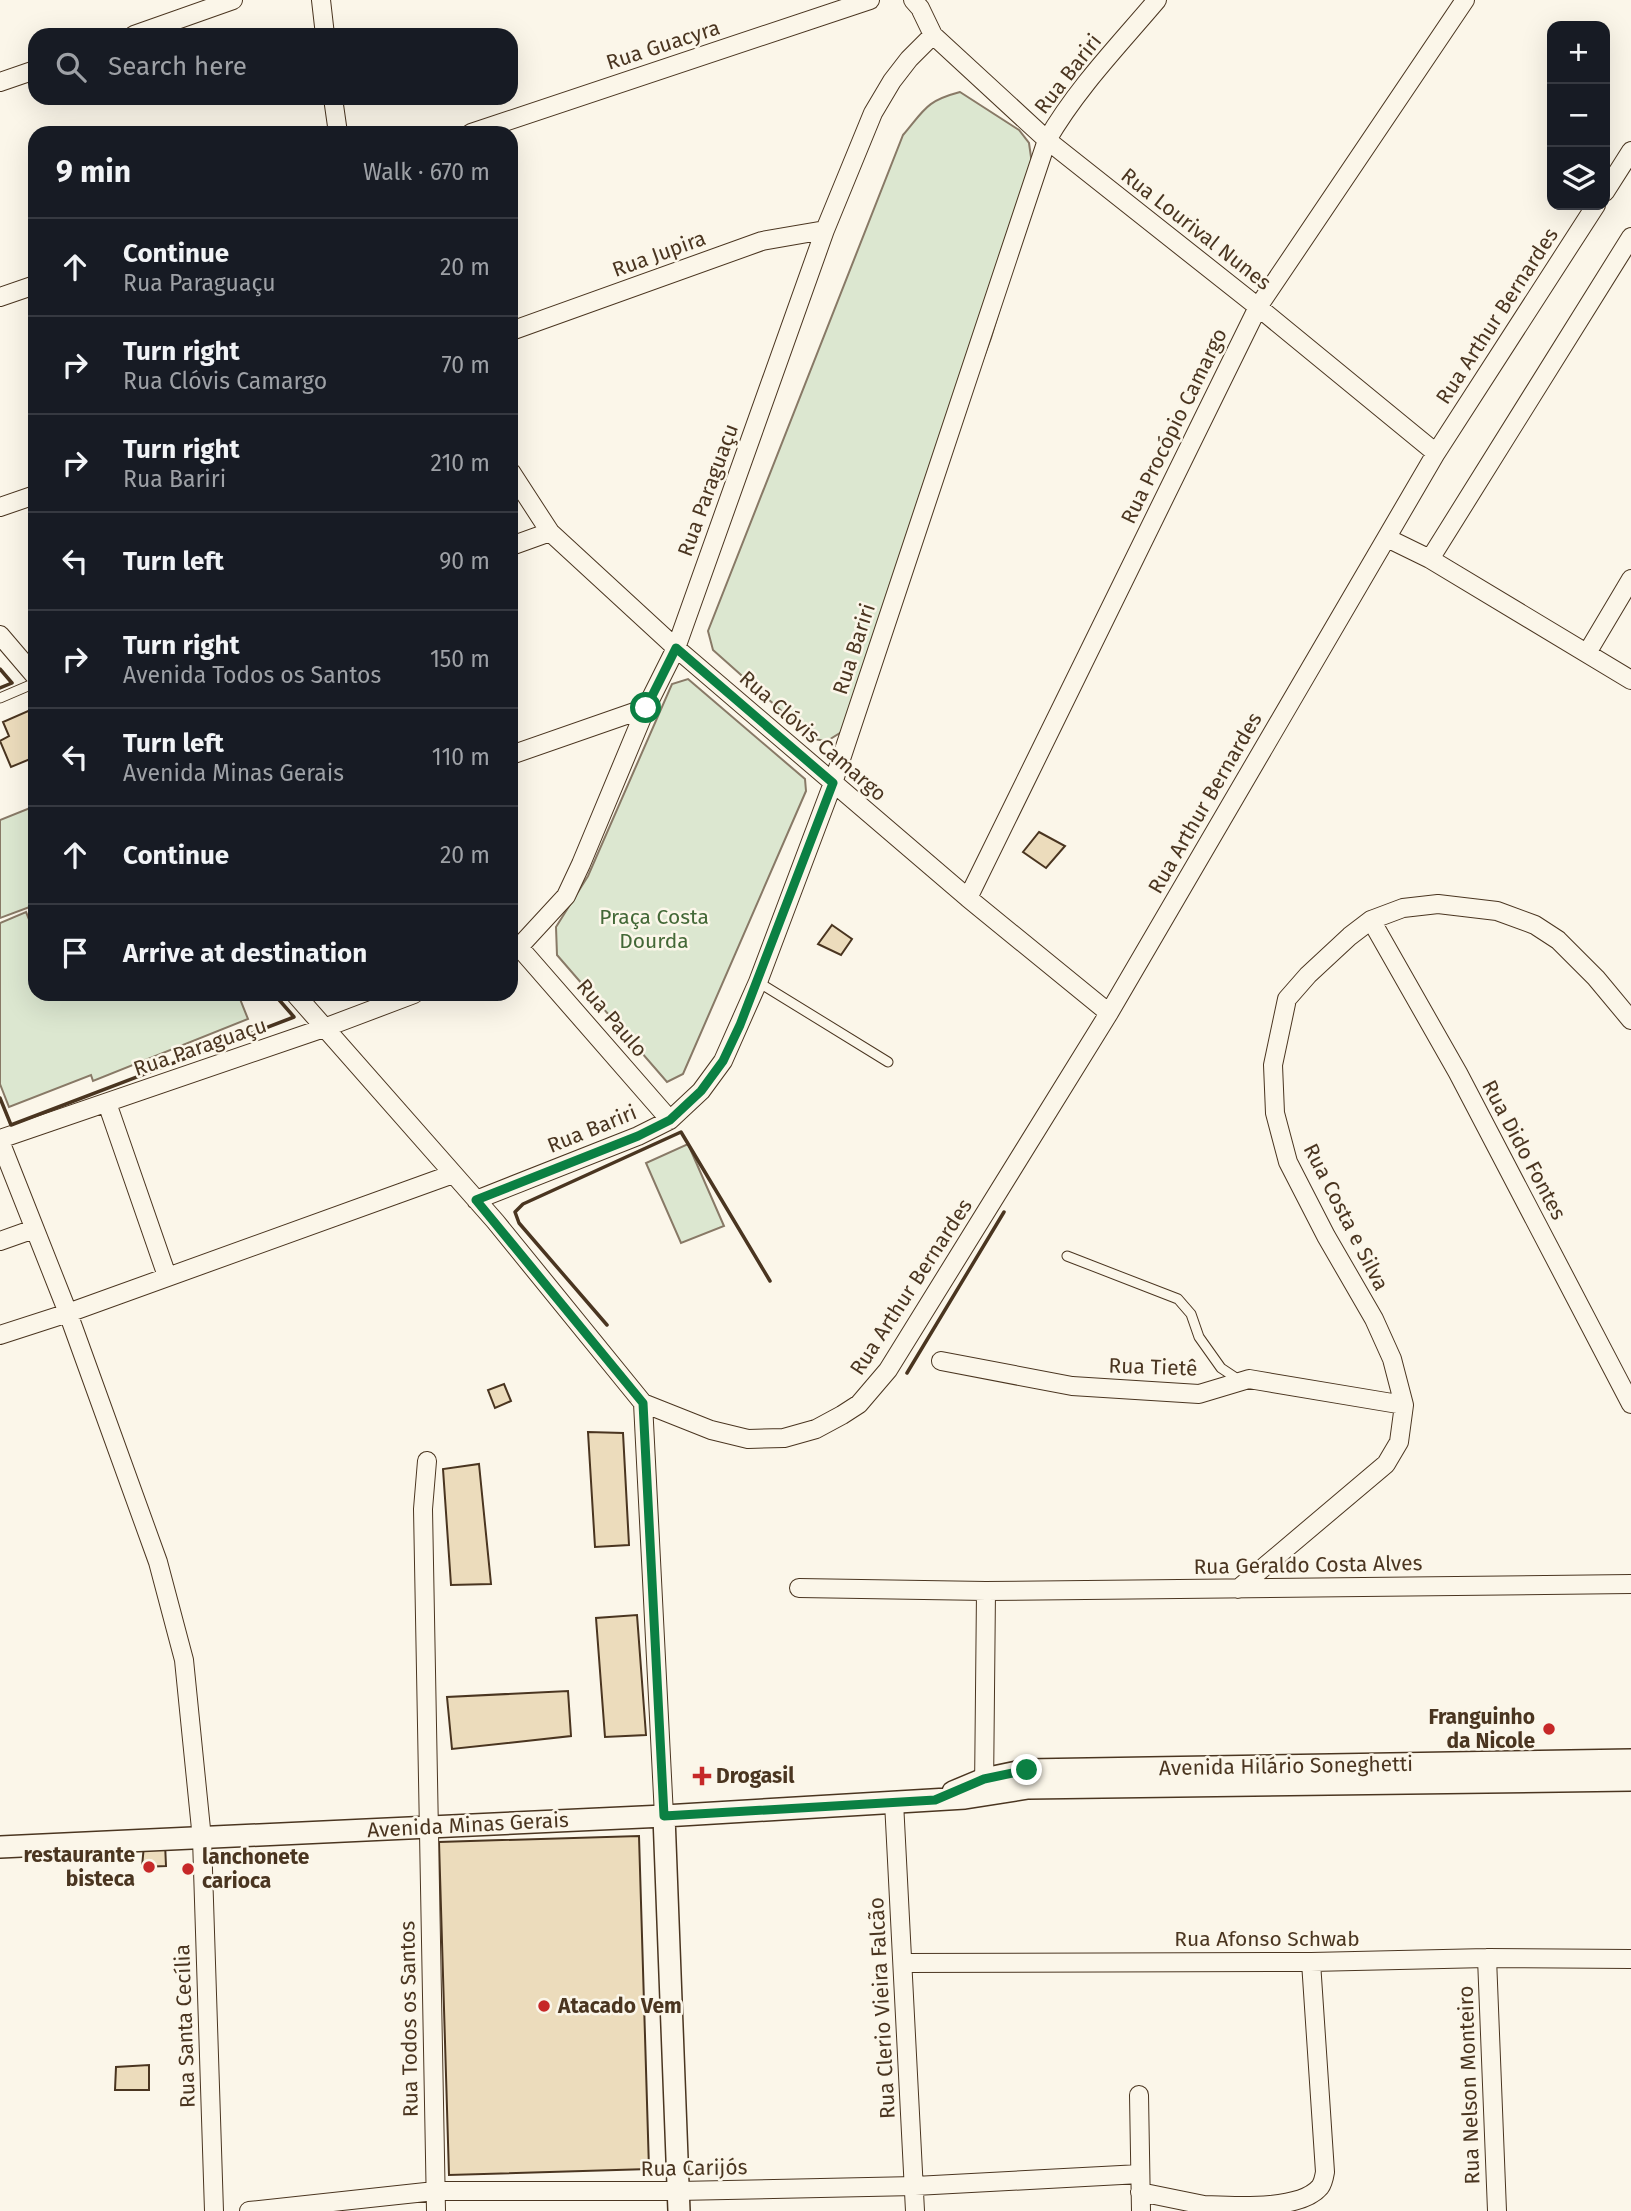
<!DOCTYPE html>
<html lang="en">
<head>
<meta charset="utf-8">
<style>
	body { margin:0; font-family:"Fira Sans",sans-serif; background:#20242c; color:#f1f3f6 }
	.controls { position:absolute; right:21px; top:21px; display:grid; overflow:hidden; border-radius:14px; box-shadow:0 7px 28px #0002 }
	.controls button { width:63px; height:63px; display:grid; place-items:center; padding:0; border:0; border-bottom:2px solid #363941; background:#171b24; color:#f1f3f6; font:35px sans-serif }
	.stop { position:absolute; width:21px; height:21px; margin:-16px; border:5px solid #0b8043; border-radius:50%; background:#fff }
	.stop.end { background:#0b8043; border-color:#fff; box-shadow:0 2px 7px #0008 }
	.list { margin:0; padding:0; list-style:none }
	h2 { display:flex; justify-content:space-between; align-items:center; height:91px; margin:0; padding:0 28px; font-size:30px }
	h2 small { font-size:23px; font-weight:400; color:#9ea1a6 }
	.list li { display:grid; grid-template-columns:46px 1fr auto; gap:21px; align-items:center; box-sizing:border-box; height:98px; padding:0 28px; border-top:2px solid #363941 }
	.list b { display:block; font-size:26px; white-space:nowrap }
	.list p { margin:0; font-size:23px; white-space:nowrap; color:#9ea1a6 }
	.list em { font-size:23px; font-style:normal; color:#9ea1a6 }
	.icon { flex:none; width:38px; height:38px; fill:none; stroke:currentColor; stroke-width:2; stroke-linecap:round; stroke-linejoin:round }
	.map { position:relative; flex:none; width:1631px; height:2211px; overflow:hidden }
	.search { position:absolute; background:#171b24; box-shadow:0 7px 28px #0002; left:28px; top:28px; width:490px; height:77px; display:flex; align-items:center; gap:18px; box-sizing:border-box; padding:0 24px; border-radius:21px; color:#9ea1a6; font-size:26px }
	.panel { position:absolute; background:#171b24; box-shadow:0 7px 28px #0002; left:28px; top:126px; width:490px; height:875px; border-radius:21px }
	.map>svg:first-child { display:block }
	.green { fill:#dce7d0; stroke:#887966; stroke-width:2 }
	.building { fill:#ecdcbc; stroke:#4a3520; stroke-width:2 }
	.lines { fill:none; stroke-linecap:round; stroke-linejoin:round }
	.service-casing { stroke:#4a3520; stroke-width:11 }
	.minor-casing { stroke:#4a3520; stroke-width:20 }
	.tertiary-casing { stroke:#4a3520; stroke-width:24 }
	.service { stroke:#fbf6e9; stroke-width:9 }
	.minor { stroke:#fbf6e9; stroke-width:18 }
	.tertiary { stroke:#fbf6e9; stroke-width:21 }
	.wall { stroke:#4a3520; stroke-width:3.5 }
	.route { stroke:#0b8043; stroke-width:9 }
	.poi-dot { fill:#c62828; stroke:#fbf6e9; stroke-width:2.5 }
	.labels { text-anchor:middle; stroke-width:5; stroke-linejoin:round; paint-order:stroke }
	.street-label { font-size:21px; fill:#4a3520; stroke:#fbf6e9 }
	.park-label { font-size:21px; fill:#436837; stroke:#fbf6e9 }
	.poi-label { font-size:21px; font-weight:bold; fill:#4a3520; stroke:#fbf6e9; text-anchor:start }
</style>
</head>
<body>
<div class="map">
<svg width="1631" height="2211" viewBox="0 0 1631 2211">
	<rect width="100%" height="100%" fill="#fbf6e9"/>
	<path class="green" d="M960 92 1019 130 1029 143 1032 164 1002 301 991 338 843 731 827 741 813 739 713 650 708 631 903 135C925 109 926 101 960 92Z
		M688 679 805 779 806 791 683 1074 667 1082 557 955 556 927 588 876 672 684Z
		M35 806V905L0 918V820Z
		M26 912 35 934V994H59L60 996 64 994H238L248 1019 93 1081 91 1075 9 1107 0 1084V923Z
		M688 1144 724 1226 681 1243 646 1163Z"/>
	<path class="building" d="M35 708V757L11 767 0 741 9 736 3 722Z
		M1039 832 1065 846 1046 868 1023 852Z
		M832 925 852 939 841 955 818 944Z
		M504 1384 511 1401 495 1408 488 1390Z
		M588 1432 623 1433 629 1545 595 1547Z
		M479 1464 491 1584 451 1585 443 1469Z
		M637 1615 646 1735 605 1737 596 1618Z
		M568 1691 571 1736 452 1749 447 1697Z
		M639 1836 649 2169 449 2175 439 1842Z
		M165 1843 166 1866 142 1867 144 1845Z
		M149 2065V2090H115L116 2067Z"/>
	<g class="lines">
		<defs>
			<path id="service" d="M0 698 35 683
				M758 982 888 1062
				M1067 1256 1178 1299 1191 1314 1199 1337 1221 1368 1239 1380"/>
			<path id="minor" d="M321 0 325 35
				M913 0 920 8 933 35 1047 140 1258 307 1436 453
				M134 35 233 0
				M0 82 35 70
				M333 98 338 133
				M471 133 870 0
				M1605 192 1631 151
				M0 297 35 285
				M511 331 762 241 825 230
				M511 472 550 532 676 648 968 898 1109 1013
				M0 507 35 495
				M1387 538 1430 559 1631 680
				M511 546 550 532
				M1430 559 1631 237
				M0 635 35 676
				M1587 653 1631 579
				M511 755 646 708
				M968 898 1258 307 1465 0
				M1371 920 1458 1073 1631 1404
				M519 947 670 1120
				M511 951 519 947 566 896 581 864 646 708 676 648 825 230 873 113 892 81 909 59 933 35
				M295 994 495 1221 643 1403 711 1430 748 1439 784 1438 816 1429 842 1415 859 1404 888 1370 1109 1013 1436 453 1596 205
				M107 1103 167 1276
				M0 1139 324 1028 414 994
				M0 1141 68 1313 158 1562 184 1660 202 1839 214 2211
				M476 1200 638 1136 670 1120 701 1091 723 1061 758 982 833 783 1047 140C1077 88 1119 45 1157 0
				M0 1241 34 1229
				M0 1335 68 1313 453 1174
				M941 1361 1072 1386 1199 1394 1249 1379 1404 1405
				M643 1403 664 1816
				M427 1461 423 1509 436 2211
				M799 1588 986 1591 1631 1584
				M1238 1589 1386 1464 1399 1442 1404 1405 1392 1359 1374 1319 1326 1236 1288 1162 1275 1113 1273 1065 1287 999 1308 975 1350 936 1371 920 1403 908 1438 904 1497 911 1535 925 1558 940 1596 978 1631 1020
				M984 1791 986 1591
				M894 1802 915 2211
				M1487 1958 1497 2211
				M903 1963 1311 1962 1487 1958 1631 1959
				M1139 2095 1141 2211
				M1140 2192 1204 2205 1208 2211
				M1204 2205C1232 2206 1300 2211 1320 2187 1323 2183 1324 2178 1325 2172L1311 1962
				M249 2211 435 2191H678L915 2186 1140 2174"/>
			<path id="tertiary" d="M953 1792 984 1779 1027 1770 1631 1760
				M664 1816 679 2211
				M0 1847 664 1816 965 1798 1028 1788 1631 1780"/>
		</defs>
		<use href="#service" class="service-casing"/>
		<use href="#minor" class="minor-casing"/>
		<use href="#tertiary" class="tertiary-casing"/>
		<use href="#service" class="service"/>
		<use href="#minor" class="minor"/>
		<use href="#tertiary" class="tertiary"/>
		<path class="wall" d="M0 669 12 683 0 688
			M0 1098 11 1125 294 1017 274 994
			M607 1325 519 1223 515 1212 523 1204 681 1132 770 1281
			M907 1373 1004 1212"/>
	</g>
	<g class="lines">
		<path class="route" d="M646 708 676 648 833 783 740 1025 723 1061 701 1091 670 1120 638 1136 476 1200 643 1403 664 1816 935 1800 984 1779 1027 1770"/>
	</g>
	<g class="poi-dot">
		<circle cx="1549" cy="1729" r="7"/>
		<path d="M698.5 1765.5h7v7h7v7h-7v7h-7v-7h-7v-7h7z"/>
		<circle cx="149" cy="1867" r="7"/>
		<circle cx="188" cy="1869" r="7"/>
		<circle cx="544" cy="2006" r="7"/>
	</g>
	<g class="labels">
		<g class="street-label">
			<text transform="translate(663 45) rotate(-18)" y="7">Rua Guacyra</text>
			<text transform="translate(1068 74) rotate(-52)" y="7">Rua Bariri</text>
			<text transform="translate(1196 229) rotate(38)" y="7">Rua Lourival Nunes</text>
			<text transform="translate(659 254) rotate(-20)" y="7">Rua Jupira</text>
			<text transform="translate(1497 316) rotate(-57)" y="7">Rua Arthur Bernardes</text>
			<text transform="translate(1174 426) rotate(-64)" y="7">Rua Procópio Camargo</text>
			<text transform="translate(708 490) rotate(-70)" y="7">Rua Paraguaçu</text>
			<text transform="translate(854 649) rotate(-72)" y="7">Rua Bariri</text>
			<text transform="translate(813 736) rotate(41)" y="7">Rua Clóvis Camargo</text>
			<text transform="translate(1205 803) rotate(-60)" y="7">Rua Arthur Bernardes</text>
			<text transform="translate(612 1018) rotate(49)" y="7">Rua Paulo</text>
			<text transform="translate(200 1047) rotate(-19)" y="7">Rua Paraguaçu</text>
			<text transform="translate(592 1129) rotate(-22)" y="7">Rua Bariri</text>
			<text transform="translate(1524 1150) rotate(62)" y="7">Rua Dido Fontes</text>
			<text transform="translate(1346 1217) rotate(63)" y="7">Rua Costa e Silva</text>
			<text transform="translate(911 1287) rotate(-57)" y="7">Rua Arthur Bernardes</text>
			<text transform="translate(1153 1367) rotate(2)" y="7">Rua Tietê</text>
			<text transform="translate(1308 1565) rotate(-1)" y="7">Rua Geraldo Costa Alves</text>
			<text transform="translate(1286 1766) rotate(-1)" y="7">Avenida Hilário Soneghetti</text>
			<text transform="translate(468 1825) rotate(-3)" y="7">Avenida Minas Gerais</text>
			<text x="1267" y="1946">Rua Afonso Schwab</text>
			<text transform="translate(882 2008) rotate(-93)" y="7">Rua Clerio Vieira Falcão</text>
			<text transform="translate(409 2019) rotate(-91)" y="7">Rua Todos os Santos</text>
			<text transform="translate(185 2026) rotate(-92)" y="7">Rua Santa Cecília</text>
			<text transform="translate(1469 2085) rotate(-92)" y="7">Rua Nelson Monteiro</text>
			<text transform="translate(694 2168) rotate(-1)" y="7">Rua Carijós</text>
		</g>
		<g class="park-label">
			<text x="654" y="924">Praça Costa<tspan x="654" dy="24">Dourda</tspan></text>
		</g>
		<g class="poi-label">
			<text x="1535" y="1724" text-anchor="end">Franguinho<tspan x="1535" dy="24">da Nicole</tspan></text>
			<text x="716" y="1783">Drogasil</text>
			<text x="135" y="1862" text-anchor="end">restaurante<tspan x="135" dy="24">bisteca</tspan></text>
			<text x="202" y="1864">lanchonete<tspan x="202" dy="24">carioca</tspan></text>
			<text x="558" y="2013">Atacado Vem</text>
		</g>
	</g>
</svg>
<div class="controls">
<button>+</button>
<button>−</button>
<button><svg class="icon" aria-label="layers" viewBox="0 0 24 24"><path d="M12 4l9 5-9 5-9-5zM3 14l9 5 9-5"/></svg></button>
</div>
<div class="stop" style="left:646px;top:708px"></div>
<div class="stop end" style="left:1027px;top:1770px"></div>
<div class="search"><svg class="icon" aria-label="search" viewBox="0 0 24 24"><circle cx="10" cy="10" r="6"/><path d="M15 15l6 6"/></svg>Search here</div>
<section class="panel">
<h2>9 min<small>Walk · 670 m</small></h2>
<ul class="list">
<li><svg class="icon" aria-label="ahead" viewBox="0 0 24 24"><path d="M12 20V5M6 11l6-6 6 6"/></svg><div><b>Continue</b><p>Rua Paraguaçu</p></div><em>20 m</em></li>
<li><svg class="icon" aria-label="right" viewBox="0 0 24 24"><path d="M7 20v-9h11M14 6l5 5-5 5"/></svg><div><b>Turn right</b><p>Rua Clóvis Camargo</p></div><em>70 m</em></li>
<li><svg class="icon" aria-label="right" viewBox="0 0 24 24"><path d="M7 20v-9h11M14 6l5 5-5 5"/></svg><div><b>Turn right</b><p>Rua Bariri</p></div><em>210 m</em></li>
<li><svg class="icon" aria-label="left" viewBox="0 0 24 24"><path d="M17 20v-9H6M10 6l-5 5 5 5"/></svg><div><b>Turn left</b></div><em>90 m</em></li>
<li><svg class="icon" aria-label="right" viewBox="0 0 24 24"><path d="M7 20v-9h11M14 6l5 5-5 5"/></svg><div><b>Turn right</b><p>Avenida Todos os Santos</p></div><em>150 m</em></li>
<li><svg class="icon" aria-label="left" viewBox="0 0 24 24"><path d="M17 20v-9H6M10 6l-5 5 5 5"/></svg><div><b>Turn left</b><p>Avenida Minas Gerais</p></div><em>110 m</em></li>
<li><svg class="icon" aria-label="ahead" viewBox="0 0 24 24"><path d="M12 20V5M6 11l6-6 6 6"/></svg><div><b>Continue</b></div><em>20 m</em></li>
<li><svg class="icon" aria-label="arrive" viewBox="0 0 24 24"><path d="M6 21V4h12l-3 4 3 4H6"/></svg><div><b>Arrive at destination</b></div></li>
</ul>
</section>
</div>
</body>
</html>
